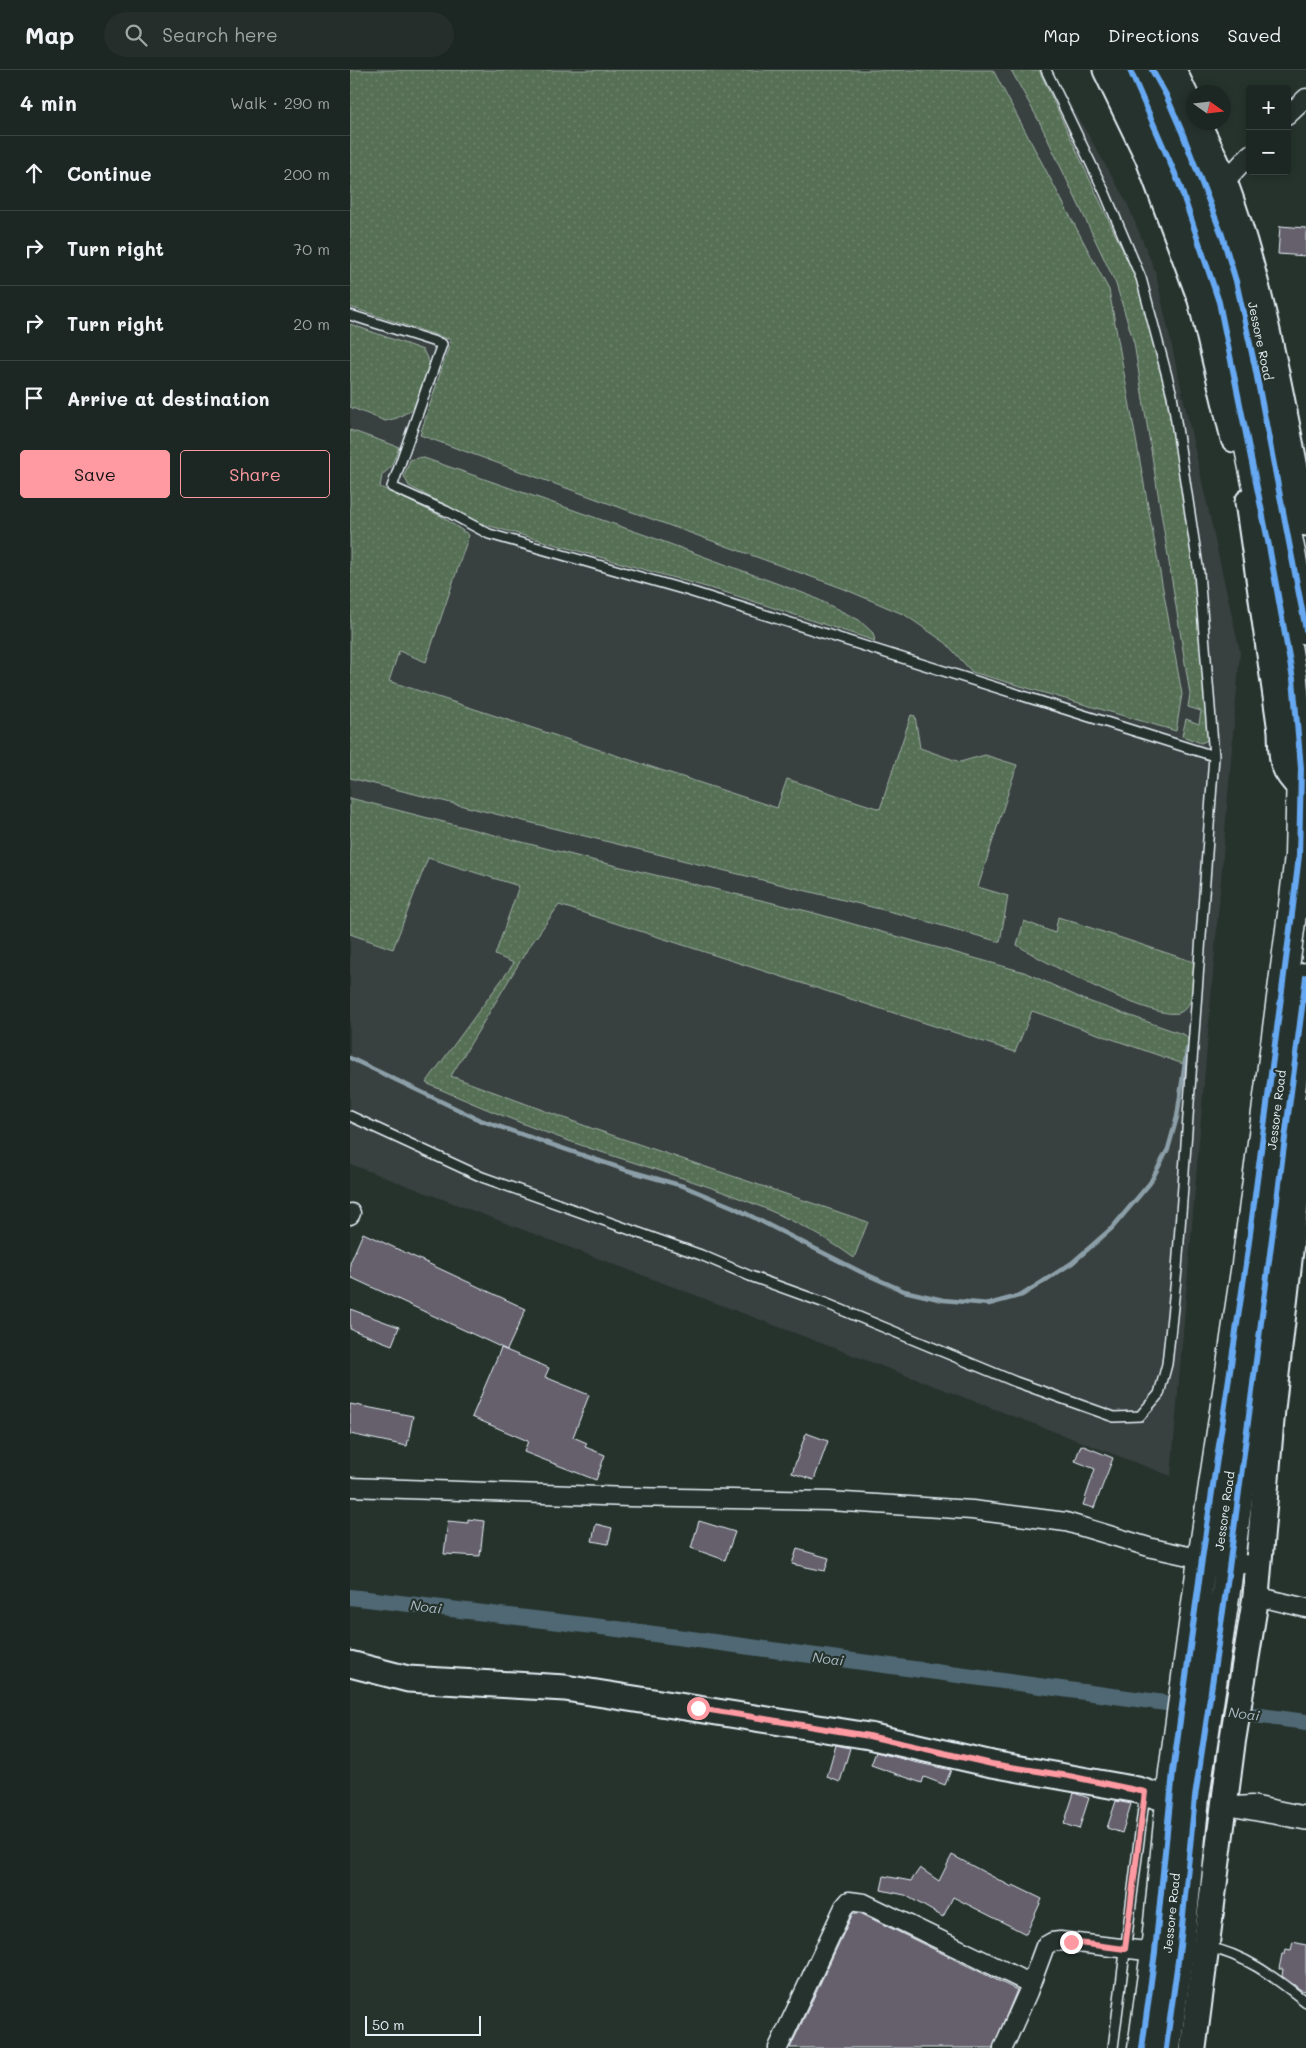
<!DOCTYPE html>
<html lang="en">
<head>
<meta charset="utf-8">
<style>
	body { margin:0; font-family:Mali,sans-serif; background:#252e2a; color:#f1f3f6 }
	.controls { position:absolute; right:15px; top:15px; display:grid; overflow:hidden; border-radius:5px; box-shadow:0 2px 8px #0003 }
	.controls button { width:45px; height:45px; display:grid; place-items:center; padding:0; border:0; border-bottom:1px solid #3a4340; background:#1c2622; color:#f1f3f6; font:25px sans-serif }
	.compass { position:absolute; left:836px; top:15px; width:45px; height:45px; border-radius:50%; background:#1c2622; box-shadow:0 2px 8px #0003; rotate:104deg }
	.scale { position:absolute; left:15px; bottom:12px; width:116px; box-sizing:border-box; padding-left:5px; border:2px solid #e8f1f8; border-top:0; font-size:14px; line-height:18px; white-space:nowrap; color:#e8f1f8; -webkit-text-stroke:4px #26332d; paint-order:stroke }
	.stop { position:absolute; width:15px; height:15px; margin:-11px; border:4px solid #ff9aa2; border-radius:50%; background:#fff }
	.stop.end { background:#ff9aa2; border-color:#fff; box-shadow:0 1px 5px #0008 }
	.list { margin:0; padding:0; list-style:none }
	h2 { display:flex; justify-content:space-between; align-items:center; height:65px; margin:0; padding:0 20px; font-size:21px }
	h2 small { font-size:16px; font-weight:400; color:#a0a5a5 }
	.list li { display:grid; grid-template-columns:32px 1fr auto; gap:15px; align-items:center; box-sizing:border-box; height:75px; padding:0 20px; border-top:1px solid #3a4340 }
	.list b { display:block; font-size:19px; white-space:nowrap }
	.list em { font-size:16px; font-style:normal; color:#a0a5a5 }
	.actions { display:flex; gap:10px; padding:15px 20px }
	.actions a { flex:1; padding:11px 0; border:1px solid #ff9aa2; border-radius:5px; text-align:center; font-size:18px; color:#ff9aa2 }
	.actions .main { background:#ff9aa2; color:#111 }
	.icon { flex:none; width:28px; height:28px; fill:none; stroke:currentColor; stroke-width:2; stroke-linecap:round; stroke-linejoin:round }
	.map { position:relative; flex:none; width:956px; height:1978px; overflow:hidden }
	header { display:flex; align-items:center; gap:30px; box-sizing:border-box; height:70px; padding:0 25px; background:#1c2622; border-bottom:1px solid #3a4340 }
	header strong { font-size:24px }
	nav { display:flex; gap:28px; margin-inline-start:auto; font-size:18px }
	.search { width:350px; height:45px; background:#252e2a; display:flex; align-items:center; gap:12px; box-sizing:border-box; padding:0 18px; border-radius:28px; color:#a0a5a5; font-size:19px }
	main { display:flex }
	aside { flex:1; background:#1c2622 }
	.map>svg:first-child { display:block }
	.built { fill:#394140 }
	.grass { fill:url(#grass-dots); stroke:#9fb0a6 }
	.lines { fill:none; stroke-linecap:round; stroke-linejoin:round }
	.stream { stroke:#8c9fa8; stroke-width:4.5 }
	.canal { stroke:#4f6873; stroke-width:16 }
	.building { fill:#65616c; stroke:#e8f1f8 }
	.lane-casing { stroke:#e8f1f8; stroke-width:12 }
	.street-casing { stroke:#e8f1f8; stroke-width:21 }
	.secondary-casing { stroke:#e8f1f8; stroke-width:29 }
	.highway-casing { stroke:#e8f1f8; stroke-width:31 }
	.lane { stroke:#26332d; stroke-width:9 }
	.street { stroke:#26332d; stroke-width:18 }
	.secondary { stroke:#26332d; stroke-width:25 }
	.highway { stroke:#26332d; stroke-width:28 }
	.cycleway-casing { stroke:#26332d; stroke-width:9 }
	.cycleway { stroke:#66a8f1; stroke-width:6 }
	.route { stroke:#ff9aa2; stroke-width:6 }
	.labels { text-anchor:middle; stroke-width:4.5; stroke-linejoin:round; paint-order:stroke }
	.street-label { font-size:12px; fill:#e8f1f8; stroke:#26332d }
	.water-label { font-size:14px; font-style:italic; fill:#abbac3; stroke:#26332d }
</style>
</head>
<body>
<header>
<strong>Map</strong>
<div class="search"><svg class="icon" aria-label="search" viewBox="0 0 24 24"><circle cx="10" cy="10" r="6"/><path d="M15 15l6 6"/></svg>Search here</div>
<nav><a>Map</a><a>Directions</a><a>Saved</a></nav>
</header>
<main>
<aside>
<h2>4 min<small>Walk · 290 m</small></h2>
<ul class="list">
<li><svg class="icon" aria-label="ahead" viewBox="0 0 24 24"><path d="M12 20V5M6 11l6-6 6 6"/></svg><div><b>Continue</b></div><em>200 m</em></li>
<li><svg class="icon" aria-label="right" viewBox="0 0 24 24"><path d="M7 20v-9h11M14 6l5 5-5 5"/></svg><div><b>Turn right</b></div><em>70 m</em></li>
<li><svg class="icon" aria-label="right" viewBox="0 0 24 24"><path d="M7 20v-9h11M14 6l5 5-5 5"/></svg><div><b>Turn right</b></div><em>20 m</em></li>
<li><svg class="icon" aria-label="arrive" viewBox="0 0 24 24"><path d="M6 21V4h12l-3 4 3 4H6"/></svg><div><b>Arrive at destination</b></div></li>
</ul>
<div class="actions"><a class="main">Save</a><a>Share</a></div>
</aside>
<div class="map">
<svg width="956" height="1978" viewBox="0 0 956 1978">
	<defs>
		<pattern id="grass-dots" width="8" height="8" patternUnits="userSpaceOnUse" patternTransform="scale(1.25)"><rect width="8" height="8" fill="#566f55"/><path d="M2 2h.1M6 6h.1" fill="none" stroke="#6e846e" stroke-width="1.8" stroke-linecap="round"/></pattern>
	</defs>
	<rect width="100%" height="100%" fill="#26332d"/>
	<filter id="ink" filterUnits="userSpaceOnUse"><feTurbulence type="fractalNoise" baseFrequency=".02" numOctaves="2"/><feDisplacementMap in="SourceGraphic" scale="10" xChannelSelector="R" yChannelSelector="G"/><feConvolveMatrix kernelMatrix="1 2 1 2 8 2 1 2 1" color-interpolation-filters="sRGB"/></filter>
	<g filter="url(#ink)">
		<path class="built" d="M0 0H701L777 133 805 201 890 582 821 1406 0 1094Z"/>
		<path class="grass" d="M0 0H643L759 220 832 624 826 661 622 602 596 573 555 545 492 518 70 365 101 270 0 237Z
			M661 0H689L787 211 817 329 845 500 858 670 851 673 832 666 836 649 849 654 851 641 838 637 840 624 784 273 766 214 690 53Z
			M0 254 73 280 80 294 63 339 47 348 35 351 0 337Z
			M0 360 49 377 41 397 32 405 30 417 91 446 119 465 76 592 49 581 39 611 427 738 437 709 530 739 561 645 565 646 570 678 610 692 635 685 667 695 628 817 658 826 650 872 554 845 0 708Z
			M71 387 301 467 461 526 509 550 523 563 525 571 381 524 129 453 59 416 54 406 60 390Z
			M0 728 246 791 457 841 674 902 735 930 835 965 838 968 839 996 682 941 665 982 209 835 177 880 101 1006 241 1058 518 1152 504 1188C430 1133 329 1108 242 1079 186 1060 130 1037 76 1013L164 893 145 885 169 816 78 788 43 879 0 864Z
			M708 847 847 893C845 908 846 933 831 942 809 954 690 890 667 875L674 851 705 863Z"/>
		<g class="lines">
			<path class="stream" d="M0 988 130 1050 276 1100 333 1116 383 1137 511 1202 554 1221 593 1230 639 1234 672 1225 722 1193 762 1158 800 1113 818 1079 827 1047 837 979"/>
			<path class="canal" d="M0 1527 260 1558 956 1652"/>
		</g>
		<path class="building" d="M930 156 956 158V186L928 184Z
			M13 1163 176 1239 157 1280 0 1207V1193Z
			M0 1239 49 1257 42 1275 0 1259Z
			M151 1278 199 1298 195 1307 239 1325 223 1367 237 1373 235 1377 255 1385 246 1410 174 1382 178 1371 122 1347Z
			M0 1334 63 1346 57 1376 0 1364Z
			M456 1363 478 1371 464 1410 442 1403Z
			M731 1375 763 1388 744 1438 733 1435 745 1399 725 1391Z
			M118 1449 134 1451 130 1486 94 1484 98 1451 118 1453Z
			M349 1451 385 1462 375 1490 341 1478Z
			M246 1454 262 1458 258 1474 242 1471Z
			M447 1479 479 1488 475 1501 442 1494Z
			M486 1675 500 1678 490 1712 477 1707Z
			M526 1682 564 1692 601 1700 595 1715 574 1707 572 1713 521 1695Z
			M724 1723 739 1728 729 1759 714 1754Z
			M766 1731 781 1734 772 1763 757 1758Z
			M602 1785 662 1817 663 1815 692 1829 676 1864 603 1827 593 1847 555 1825 531 1820 534 1806 561 1811 570 1798 589 1811Z
			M503 1843H510L667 1920 643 1978H440Z
			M943 1872 956 1875V1921L951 1920 932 1906 933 1899H929L932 1884H935L936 1879 941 1880Z"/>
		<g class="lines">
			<defs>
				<path id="lane" d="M0 245 92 274 42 417 96 441 139 464 336 520 864 686
					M0 1046 132 1107 351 1185 400 1206 475 1233 666 1312 764 1347 790 1346 809 1324 817 1294 827 1199 864 686 849 503 822 325 791 208 755 123 696 0
					M886 1742 956 1755
					M857 1877C897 1885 925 1908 956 1932
					M763 1978 795 1723"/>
				<path id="street" d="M937 46 956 28
					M869 118 900 84
					M0 1145 1 1143
					M0 1417 279 1427 479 1431 622 1440 716 1452 802 1478 852 1489 909 1496
					M906 1526 956 1538
					M874 1733 884 1736 902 1735 956 1746
					M428 1978 494 1837 499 1831 514 1833 681 1914
					M653 1978 678 1922 695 1876 702 1872 710 1871 805 1882"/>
				<path id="secondary" d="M756 0 798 87 851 230 884 369
					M823 0 844 44
					M847 52C856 72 867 91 874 111 914 219 933 341 956 453
					M898 432 931 661C932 689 930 698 951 718
					M0 1594 58 1609 215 1618 519 1666 642 1694 788 1720 820 1730
					M843 1978 882 1674 906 1526 922 1339 956 1041"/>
				<path id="highway" d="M780 0 829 113 869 232 919 476 943 609 951 698 949 786 942 844 896 1194 852 1489 823 1702 805 1882 792 1978
					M802 0 816 25 832 62 872 165 886 211 905 297 956 560
					M816 1978 830 1876 845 1727 876 1521 956 907"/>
			</defs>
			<use href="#lane" class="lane-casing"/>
			<use href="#street" class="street-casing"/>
			<use href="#secondary" class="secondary-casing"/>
			<use href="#highway" class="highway-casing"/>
			<use href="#lane" class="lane"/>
			<use href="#street" class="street"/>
			<use href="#secondary" class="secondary"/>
			<use href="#highway" class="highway"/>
			<defs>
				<path id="cycleway" d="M780 0 829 113 869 232 919 476 943 609 951 698 949 786 942 844 896 1194 852 1489 823 1702 805 1882 792 1978
					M802 0 816 25 832 62 872 165 886 211 905 297 956 560
					M816 1978 830 1876 845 1727 876 1521 956 907"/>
			</defs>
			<use href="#cycleway" class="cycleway-casing"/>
			<use href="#cycleway" class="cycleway"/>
		</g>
	</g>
	<g class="lines" filter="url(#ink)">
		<path class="route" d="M348 1638 519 1666 642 1694 719 1706 795 1722 775 1879 721 1872"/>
	</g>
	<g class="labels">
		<g class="street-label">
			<text transform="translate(910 271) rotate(78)" y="4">Jessore Road</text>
			<text transform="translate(927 1040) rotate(-83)" y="4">Jessore Road</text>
			<text transform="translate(875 1441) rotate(-82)" y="4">Jessore Road</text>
			<text transform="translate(822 1843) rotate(-84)" y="4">Jessore Road</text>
		</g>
		<g class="water-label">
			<text transform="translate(76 1537) rotate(7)" y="5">Noai</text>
			<text transform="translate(478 1589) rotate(7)" y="5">Noai</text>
			<text transform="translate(894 1644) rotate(7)" y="5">Noai</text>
		</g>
	</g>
</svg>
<div class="controls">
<button>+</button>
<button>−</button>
</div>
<svg class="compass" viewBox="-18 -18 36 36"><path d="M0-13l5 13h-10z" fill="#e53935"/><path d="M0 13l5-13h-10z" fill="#a0a5a5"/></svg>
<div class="scale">50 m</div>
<div class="stop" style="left:348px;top:1638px"></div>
<div class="stop end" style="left:721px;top:1872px"></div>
</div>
</main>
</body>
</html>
